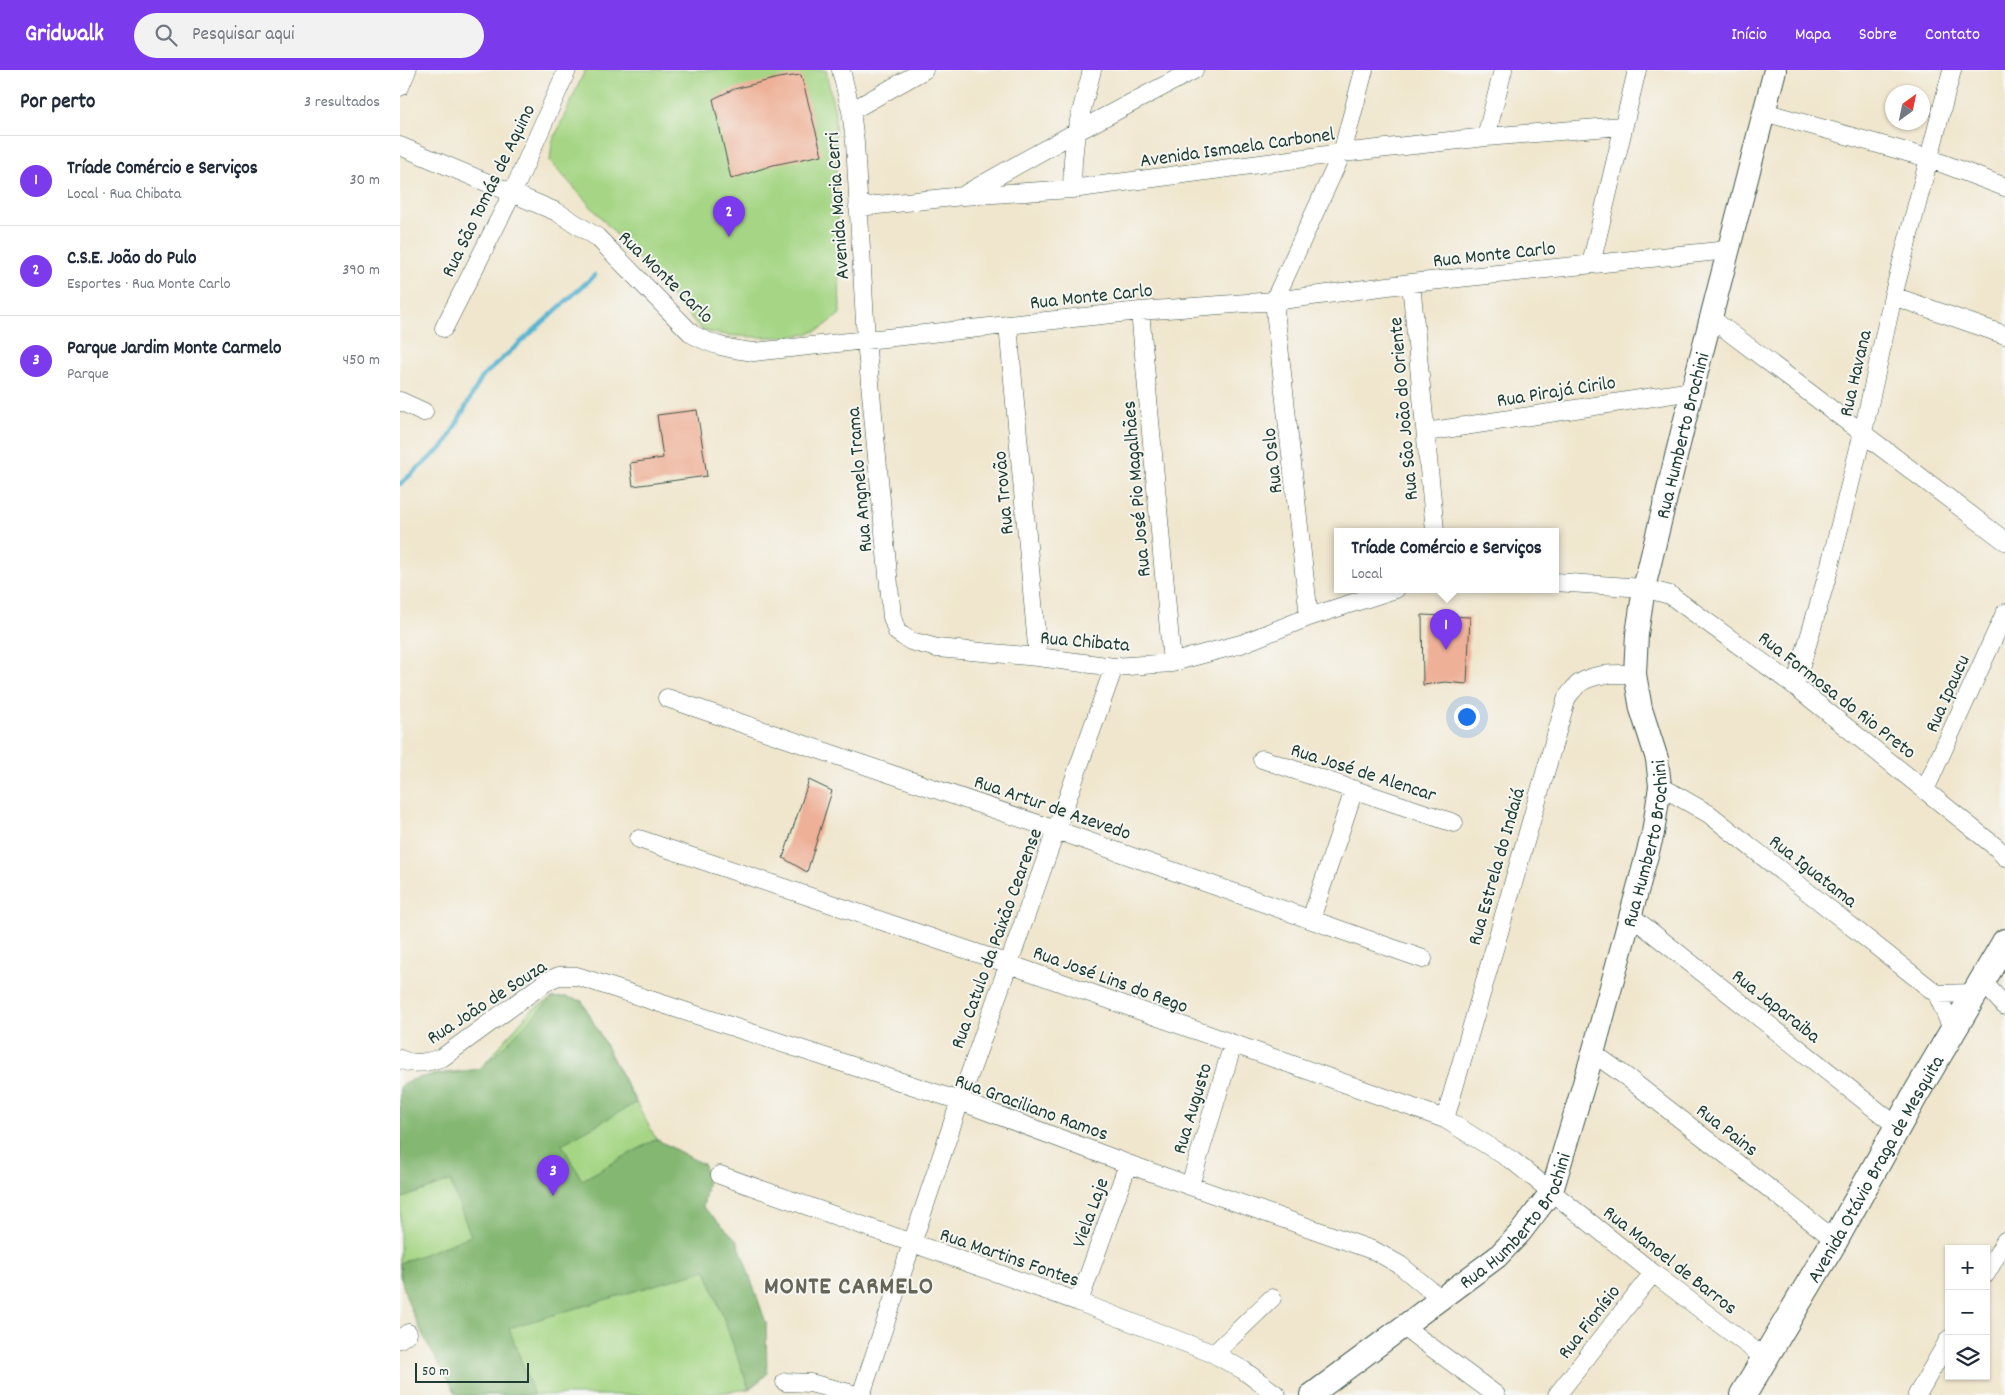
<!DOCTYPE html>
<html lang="pt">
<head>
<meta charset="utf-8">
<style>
	body { margin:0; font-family:Dekko,sans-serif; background:#f2f2f3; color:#1f2937 }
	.controls { position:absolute; right:15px; bottom:15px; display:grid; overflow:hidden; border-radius:0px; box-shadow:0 1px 4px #0004 }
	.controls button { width:45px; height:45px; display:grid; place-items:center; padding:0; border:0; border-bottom:1px solid #e0e1e3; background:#fff; color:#1f2937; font:25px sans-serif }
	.compass { position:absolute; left:1485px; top:15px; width:45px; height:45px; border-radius:50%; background:#fff; box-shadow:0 1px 4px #0004; rotate:33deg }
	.scale { position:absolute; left:15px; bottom:12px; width:114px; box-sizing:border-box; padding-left:5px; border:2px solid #1f3d34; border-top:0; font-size:14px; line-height:18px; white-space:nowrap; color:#1f3d34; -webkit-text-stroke:4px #f6f6f2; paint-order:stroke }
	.you { position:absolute; left:1066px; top:646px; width:18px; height:18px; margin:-12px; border:4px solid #fff; border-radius:50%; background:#1a73e8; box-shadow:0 0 0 8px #1a73e833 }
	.badge { display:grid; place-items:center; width:32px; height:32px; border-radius:50%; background:#7c3aed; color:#fff; font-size:16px; font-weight:700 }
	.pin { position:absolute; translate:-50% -41px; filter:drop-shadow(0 1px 2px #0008) }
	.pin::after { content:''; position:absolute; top:26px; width:18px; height:15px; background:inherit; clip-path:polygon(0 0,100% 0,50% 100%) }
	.popup { position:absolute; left:934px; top:458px; width:225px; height:65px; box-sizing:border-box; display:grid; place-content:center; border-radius:0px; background:#fff; filter:drop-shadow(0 1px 4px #0005); font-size:16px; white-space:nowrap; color:#747a83 }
	.popup b { font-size:19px; color:#1f2937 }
	.popup::after { content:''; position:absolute; left:50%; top:100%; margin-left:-10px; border:10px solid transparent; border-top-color:#fff }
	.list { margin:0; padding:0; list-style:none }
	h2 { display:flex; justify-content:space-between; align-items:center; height:65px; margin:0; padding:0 20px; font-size:21px }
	h2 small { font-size:16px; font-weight:400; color:#747a83 }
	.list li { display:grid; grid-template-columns:32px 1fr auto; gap:15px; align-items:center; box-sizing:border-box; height:90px; padding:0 20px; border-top:1px solid #e0e1e3 }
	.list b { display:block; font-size:19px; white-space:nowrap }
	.list p { margin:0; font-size:16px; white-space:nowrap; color:#747a83 }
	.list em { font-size:16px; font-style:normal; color:#747a83 }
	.icon { flex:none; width:28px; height:28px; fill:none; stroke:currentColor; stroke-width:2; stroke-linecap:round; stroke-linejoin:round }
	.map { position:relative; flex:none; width:1605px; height:1325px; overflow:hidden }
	header { display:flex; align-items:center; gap:30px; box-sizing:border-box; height:70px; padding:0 25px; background:#7c3aed; color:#fff }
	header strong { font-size:24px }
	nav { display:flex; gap:28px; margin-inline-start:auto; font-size:18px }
	.search { width:350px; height:45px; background:#f2f2f3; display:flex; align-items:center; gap:12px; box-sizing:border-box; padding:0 18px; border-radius:28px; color:#747a83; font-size:19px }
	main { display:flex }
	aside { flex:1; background:#fff }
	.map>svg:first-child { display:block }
	.green { fill:#a6d685; stroke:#628a5c }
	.forest { fill:#84b772; stroke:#527a53 }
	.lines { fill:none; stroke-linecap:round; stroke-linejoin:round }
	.stream { stroke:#51b3d0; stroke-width:4.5 }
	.building { fill:#eeb097 }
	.minor-casing { stroke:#3e564b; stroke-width:19 }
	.tertiary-casing { stroke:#3e564b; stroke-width:24 }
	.secondary-casing { stroke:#3e564b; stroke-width:28 }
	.minor { stroke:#fff; stroke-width:18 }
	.tertiary { stroke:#fff; stroke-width:22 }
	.secondary { stroke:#fff; stroke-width:26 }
	.labels { text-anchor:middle; stroke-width:4; stroke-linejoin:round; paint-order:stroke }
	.street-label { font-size:20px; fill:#1f3d34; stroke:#f6f6f2 }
	.district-label { font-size:25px; font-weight:bold; letter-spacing:1px; fill:#676557; stroke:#f6f6f2 }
</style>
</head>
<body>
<header>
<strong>Gridwalk</strong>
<div class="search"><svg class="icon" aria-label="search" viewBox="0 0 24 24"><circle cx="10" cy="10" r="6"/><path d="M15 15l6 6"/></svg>Pesquisar aqui</div>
<nav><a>Início</a><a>Mapa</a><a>Sobre</a><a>Contato</a></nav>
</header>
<main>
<aside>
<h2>Por perto<small>3 resultados</small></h2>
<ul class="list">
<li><span class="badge">1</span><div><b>Tríade Comércio e Serviços</b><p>Local · Rua Chibata</p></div><em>30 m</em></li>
<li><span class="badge">2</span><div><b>C.S.E. João do Pulo</b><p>Esportes · Rua Monte Carlo</p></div><em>390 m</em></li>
<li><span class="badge">3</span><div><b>Parque Jardim Monte Carmelo</b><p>Parque</p></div><em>450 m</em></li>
</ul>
</aside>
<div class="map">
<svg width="1605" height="1325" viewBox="0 0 1605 1325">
	<rect width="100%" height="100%" fill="#f6f6f2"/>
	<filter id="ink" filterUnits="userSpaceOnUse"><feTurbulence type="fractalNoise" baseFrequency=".02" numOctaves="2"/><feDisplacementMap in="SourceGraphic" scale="10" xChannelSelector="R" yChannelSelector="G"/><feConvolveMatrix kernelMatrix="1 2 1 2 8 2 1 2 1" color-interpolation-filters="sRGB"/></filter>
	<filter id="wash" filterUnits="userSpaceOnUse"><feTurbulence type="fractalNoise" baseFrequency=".0096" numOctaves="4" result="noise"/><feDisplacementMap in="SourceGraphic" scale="20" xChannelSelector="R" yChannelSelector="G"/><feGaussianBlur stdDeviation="1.12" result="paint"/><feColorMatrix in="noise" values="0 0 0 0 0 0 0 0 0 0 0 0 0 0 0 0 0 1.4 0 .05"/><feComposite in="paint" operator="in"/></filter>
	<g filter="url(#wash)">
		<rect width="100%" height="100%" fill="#f0e6cd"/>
		<path class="green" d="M185 0H426L435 44 440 244C433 249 426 256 418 260 397 271 324 268 302 260L150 91 152 73Z
			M166 927 182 931 256 1069 304 1095 307 1115 303 1137 337 1170 366 1253 363 1308 349 1319 302 1325H57L0 1207V1016C20 1003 56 1002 80 999L130 941 152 928Z"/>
		<path class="forest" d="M166 927 182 931 236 1033 162 1074 182 1110 256 1069 304 1095 307 1115 303 1137 337 1170 366 1253 367 1304 349 1319 306 1200 109 1258 134 1325H57C37 1289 0 1235 0 1193L71 1166 50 1111 0 1129V1016C23 1001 53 1006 78 999 85 997 141 938 152 928Z"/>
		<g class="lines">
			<path class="stream" d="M0 414 45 375 82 307 195 205"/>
		</g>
		<g id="blocks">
			<path class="building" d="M401 5 422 85 373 95 331 109 313 29 334 19 378 8Z
				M297 340 307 406 233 416 230 393 263 388 257 345Z
				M1022 545 1070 547 1067 614 1045 612 1023 615Z
				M409 710 432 721 407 802 383 788Z"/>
		</g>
	</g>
	<g filter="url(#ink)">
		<use href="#blocks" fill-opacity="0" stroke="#3e564b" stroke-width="1"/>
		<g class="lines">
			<defs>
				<path id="minor" d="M441 0 451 41 455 72 466 270 492 547 497 562 503 566 511 571 537 578 638 587 714 597 772 593 788 588 841 574 909 547 996 519
					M0 17 7 0
					M451 41 524 0
					M1364 42 1528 88 1605 117
					M1086 67 1103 0
					M0 76 157 142 197 167 292 264C314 276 329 279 354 282L740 241 874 231 1011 213 1328 180
					M672 119 673 90 676 62 692 0
					M567 123 676 62 794 0
					M458 137 563 126 672 119 942 83 1086 67 1222 56
					M1191 194 1237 0
					M1011 213 1035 461
					M1493 226 1605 265
					M740 241 772 593
					M1312 249 1605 471
					M608 255 638 587
					M44 258 112 124 167 0
					M0 331 24 342
					M1026 362 1292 321
					M1155 512 1244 518 1270 525 1395 616 1597 778 1605 787
					M909 547 874 231 942 83 964 0
					M1395 616 1428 503 1463 362 1493 226 1552 0
					M267 628 656 760 1023 889
					M862 689 1054 753
					M1260 716 1309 744 1537 924 1553 961
					M1525 720 1605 543
					M239 769 609 894 1045 1049 1113 1091 1253 1203 1366 1289
					M1231 846 1498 1057
					M911 849 954 720
					M1582 911 1605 936
					M1537 924 1575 923
					M1193 983 1228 1008 1435 1170
					M0 989C13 996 30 992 43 987L147 911 159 906H177L560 1031 728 1094 975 1181 1000 1195 1041 1229
					M1045 1049 1167 627C1171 623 1175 616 1180 613 1196 602 1217 604 1235 604
					M320 1105 679 1232 814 1284 843 1300 877 1325
					M790 1115 833 974
					M1586 1204 1605 1171
					M679 1232 728 1094
					M1004 1257 1096 1325
					M0 1269 8 1263
					M814 1284 872 1228
					M385 1312 410 1313 457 1325
					M461 1325 560 1031 714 597
					M1157 1325 1253 1203
					M1517 1325 1549 1269"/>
				<g id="tertiary">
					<path id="s1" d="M911 1325 1097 1187 1120 1163 1152 1121 1193 983 1253 763 1260 716 1257 689 1241 639 1235 604 1237 564 1244 518 1292 321 1375 0"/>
				</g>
				<g id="secondary">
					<path id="s2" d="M1343 1325 1435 1170 1514 1027 1605 872"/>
				</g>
			</defs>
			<use href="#minor" class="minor-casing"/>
			<use href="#tertiary" class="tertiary-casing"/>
			<use href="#secondary" class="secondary-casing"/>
			<use href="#minor" class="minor"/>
			<use href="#tertiary" class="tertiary"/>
			<use href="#secondary" class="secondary"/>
		</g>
	</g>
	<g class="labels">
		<g class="street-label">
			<text transform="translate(837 76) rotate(-8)" y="7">Avenida Ismaela Carbonel</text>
			<text transform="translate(87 120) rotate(-64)" y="7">Rua São Tomás de Aquino</text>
			<text transform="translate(436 136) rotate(-94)" y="7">Avenida Maria Cerri</text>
			<text transform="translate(1094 183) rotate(-6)" y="7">Rua Monte Carlo</text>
			<text transform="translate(267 206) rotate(44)" y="7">Rua Monte Carlo</text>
			<text transform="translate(691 225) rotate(-6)" y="7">Rua Monte Carlo</text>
			<text transform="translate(1454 303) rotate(-77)" y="7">Rua Havana</text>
			<text transform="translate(1156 320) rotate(-9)" y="7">Rua Pirajá Cirilo</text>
			<text transform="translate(1002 339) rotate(-95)" y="7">Rua São João do Oriente</text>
			<text dy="7" stroke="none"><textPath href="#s1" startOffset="1096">Rua Humberto Brochini</textPath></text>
			<text transform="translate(871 391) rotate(-96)" y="7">Rua Oslo</text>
			<text transform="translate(458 410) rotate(-95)" y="7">Rua Angnelo Trama</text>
			<text transform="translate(735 419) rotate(-95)" y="7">Rua José Pio Magalhães</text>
			<text transform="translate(602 423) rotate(-95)" y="7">Rua Trovão</text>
			<text transform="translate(685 570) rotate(5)" y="7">Rua Chibata</text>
			<text transform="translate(1546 623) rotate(-66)" y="7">Rua Ipaucu</text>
			<text transform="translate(1438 624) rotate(38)" y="7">Rua Formosa do Rio Preto</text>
			<text transform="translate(964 701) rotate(18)" y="7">Rua José de Alencar</text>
			<text transform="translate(653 736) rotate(19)" y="7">Rua Artur de Azevedo</text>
			<text dy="7" stroke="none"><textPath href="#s1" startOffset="678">Rua Humberto Brochini</textPath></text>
			<text transform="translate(1095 796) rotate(-74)" y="7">Rua Estrela do Indaiá</text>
			<text transform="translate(1414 800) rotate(38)" y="7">Rua Iguatama</text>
			<text transform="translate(595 868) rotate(-70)" y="7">Rua Catulo da Paixão Cearense</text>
			<text transform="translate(711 908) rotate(20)" y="7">Rua José Lins do Rego</text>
			<text transform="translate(86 931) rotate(-33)" y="7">Rua João de Souza</text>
			<text transform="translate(1377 935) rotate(38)" y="7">Rua Japaraiba</text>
			<text transform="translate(632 1036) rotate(20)" y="7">Rua Graciliano Ramos</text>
			<text transform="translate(791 1038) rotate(-73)" y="7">Rua Augusto</text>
			<text transform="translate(1328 1059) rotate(38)" y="7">Rua Pains</text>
			<text dy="7" stroke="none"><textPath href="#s2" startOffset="262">Avenida Otávio Braga de Mesquita</textPath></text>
			<text transform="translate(689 1142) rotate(-70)" y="7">Viela Laje</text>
			<text dy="7" stroke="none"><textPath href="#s1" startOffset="272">Rua Humberto Brochini</textPath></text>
			<text transform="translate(610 1186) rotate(19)" y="7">Rua Martins Fontes</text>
			<text transform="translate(1271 1189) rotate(38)" y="7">Rua Manoel de Barros</text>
			<text transform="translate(1188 1251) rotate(-52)" y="7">Rua Fionísio</text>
		</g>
		<g class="district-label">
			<text x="449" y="1223">MONTE CARMELO</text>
		</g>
	</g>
</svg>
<div class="controls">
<button>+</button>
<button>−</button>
<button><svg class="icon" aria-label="layers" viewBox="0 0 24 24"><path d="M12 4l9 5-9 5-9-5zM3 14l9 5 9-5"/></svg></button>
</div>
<svg class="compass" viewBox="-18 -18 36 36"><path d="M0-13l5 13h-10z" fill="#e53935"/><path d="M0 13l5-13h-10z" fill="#747a83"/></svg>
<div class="scale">50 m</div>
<div class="you"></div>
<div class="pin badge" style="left:1046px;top:580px">1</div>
<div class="popup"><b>Tríade Comércio e Serviços</b>Local</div>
<div class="pin badge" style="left:329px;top:167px">2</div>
<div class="pin badge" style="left:153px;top:1126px">3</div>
</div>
</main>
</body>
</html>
